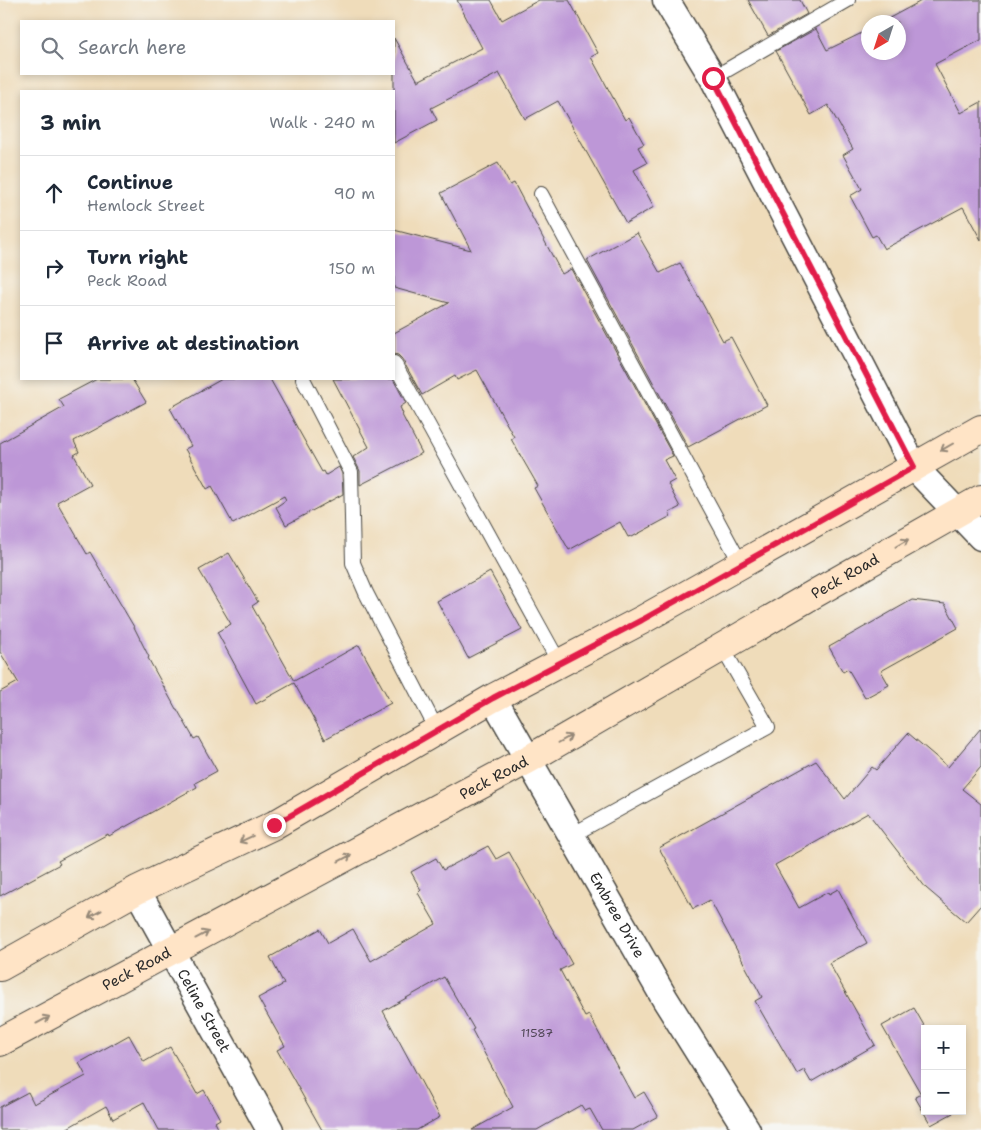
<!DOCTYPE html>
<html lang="en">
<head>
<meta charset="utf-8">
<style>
	body { margin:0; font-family:"Shantell Sans",sans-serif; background:#f6f6f7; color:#1f2937 }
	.controls { position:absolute; right:15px; bottom:15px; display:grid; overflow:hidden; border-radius:0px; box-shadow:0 2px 8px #0003 }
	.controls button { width:45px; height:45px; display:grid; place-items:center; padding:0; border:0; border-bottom:1px solid #e0e1e3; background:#fff; color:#1f2937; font:25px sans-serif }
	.compass { position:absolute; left:861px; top:15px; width:45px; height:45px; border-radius:50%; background:#fff; box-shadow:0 2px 8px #0003; rotate:219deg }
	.stop { position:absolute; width:15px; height:15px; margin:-11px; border:4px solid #e11d48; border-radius:50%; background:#fff }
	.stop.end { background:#e11d48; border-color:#fff; box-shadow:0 1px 5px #0008 }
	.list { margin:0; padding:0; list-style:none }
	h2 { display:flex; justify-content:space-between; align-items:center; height:65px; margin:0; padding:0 20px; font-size:21px }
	h2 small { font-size:16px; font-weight:400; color:#747a83 }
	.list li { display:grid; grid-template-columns:32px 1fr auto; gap:15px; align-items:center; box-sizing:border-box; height:75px; padding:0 20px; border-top:1px solid #e0e1e3 }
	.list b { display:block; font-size:19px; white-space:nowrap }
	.list p { margin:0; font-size:16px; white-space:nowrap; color:#747a83 }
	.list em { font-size:16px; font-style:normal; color:#747a83 }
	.icon { flex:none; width:28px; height:28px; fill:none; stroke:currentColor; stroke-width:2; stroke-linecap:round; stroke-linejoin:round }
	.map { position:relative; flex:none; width:981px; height:1130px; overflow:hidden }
	.search { position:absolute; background:#fff; box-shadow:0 2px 8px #0003; left:20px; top:20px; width:375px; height:55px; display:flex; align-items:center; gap:12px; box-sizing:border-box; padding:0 18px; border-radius:0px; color:#747a83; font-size:19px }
	.panel { position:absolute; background:#fff; box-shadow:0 2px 8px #0003; left:20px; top:90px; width:375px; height:290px; border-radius:0px }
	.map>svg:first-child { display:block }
	.building { fill:#bd97d7 }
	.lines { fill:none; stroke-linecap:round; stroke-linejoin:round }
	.service-casing { stroke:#484640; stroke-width:16 }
	.minor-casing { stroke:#484640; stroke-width:29 }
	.secondary-casing { stroke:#484640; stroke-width:30 }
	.service { stroke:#fff; stroke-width:14 }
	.minor { stroke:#fff; stroke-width:26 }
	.secondary { stroke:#ffe4c6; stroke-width:28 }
	.oneway { stroke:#958878 }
	.route { stroke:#e11d48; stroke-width:6 }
	.labels { text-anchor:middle; stroke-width:4; stroke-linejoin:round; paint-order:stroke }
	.number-label { font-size:12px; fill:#504656 }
	.street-label { font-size:15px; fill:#2b2b2b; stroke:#f6f6f2 }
</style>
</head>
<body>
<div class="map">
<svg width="981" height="1130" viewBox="0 0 981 1130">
	<rect width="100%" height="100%" fill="#f6f6f2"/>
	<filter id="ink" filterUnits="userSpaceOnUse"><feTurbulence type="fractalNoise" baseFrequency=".02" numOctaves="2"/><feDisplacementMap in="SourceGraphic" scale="10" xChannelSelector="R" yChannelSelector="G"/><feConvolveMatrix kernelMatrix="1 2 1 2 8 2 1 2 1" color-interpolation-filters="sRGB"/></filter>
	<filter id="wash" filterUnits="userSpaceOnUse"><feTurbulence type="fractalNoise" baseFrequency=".0096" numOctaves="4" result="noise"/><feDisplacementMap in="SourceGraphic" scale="20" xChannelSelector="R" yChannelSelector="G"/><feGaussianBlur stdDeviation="1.12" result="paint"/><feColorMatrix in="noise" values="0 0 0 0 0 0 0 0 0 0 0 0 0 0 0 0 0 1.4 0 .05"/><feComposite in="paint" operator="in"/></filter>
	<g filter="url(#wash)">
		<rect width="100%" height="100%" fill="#efdcba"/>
		<g id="blocks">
			<path class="building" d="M457 0H491L502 20 539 0H569L598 53 591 57 625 120 629 117 644 144 638 147 647 163 634 170 654 207 626 223 558 101 525 119 499 73 431 108 437 120 394 143V38L418 81 482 48Z
				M748 0H800L807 14 768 36Z
				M923 0H981V40L935 64 961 113 981 102V240L963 207 884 249 876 235 872 237 850 196 862 189 843 155 853 149 828 105 811 115 776 51 816 29 827 50 868 30V52H898V22H882Z
				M498 163 510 185 514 183 562 274 571 269 673 456 664 460 675 480 668 484 680 507 669 513 671 516 632 537 631 536 628 537 620 522 569 550 534 488 538 486 511 439 514 437 477 370 457 380 455 376 422 395 402 359 398 355 394 354V333L449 303 394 288V230L471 250 441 193Z
				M637 233 660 273 680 263 723 341 731 337 767 405 688 447 587 260Z
				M97 379H132L146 402 74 441 79 452 74 455 90 484 57 502 87 554 90 552 134 627 149 657 148 658 176 709H177L194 739 198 737 217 771 195 783 197 787 109 836 108 834 58 861 60 864 0 896V692L18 682 0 652V443L64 407 59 399Z
				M222 379H270L322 472 324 471 326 475 339 467 342 474 343 494 286 525 276 507 286 500 284 496 233 524 212 486 207 489 185 449 191 446 170 408Z
				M333 379H393L406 403 400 407 403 414 402 415 422 453 360 485V471L353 457 369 447Z
				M229 553 258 602 252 606 294 681 359 645 391 703 325 739 294 683 256 704 217 632 231 624 199 570Z
				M490 572 522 630 468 658 437 601Z
				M912 600 945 604 958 628 881 671 889 685 865 698 848 669 843 672 829 647Z
				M981 728V767L962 789 981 804V905L966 922 926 888 868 813 775 865 799 908 828 892 829 894 838 889 867 943 829 963 875 1045 811 1082 804 1070 797 1074 755 1001 762 997 710 900 693 909 659 848 816 761 845 799 872 767 876 770 908 733 948 767Z
				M488 846 496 859 509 852 572 964 560 970 585 1017 589 1015 634 1098 644 1092 658 1116 633 1130H602L590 1109 585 1111 581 1105 537 1130H472L513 1107 472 1030 474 1029 444 977 383 1011 440 1117 417 1130H322L277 1050 285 1046 258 998 284 984 270 957 320 929 328 943 353 929 371 961 436 924 418 893 421 890 411 872 436 858 443 870Z
				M914 1008 926 1029 925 1111H952L953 1113 931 1125 915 1097 921 1094 882 1026Z
				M129 1035 144 1062 170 1047 197 1094 204 1090 220 1119 215 1122 219 1130H159L144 1102 113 1119 106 1106 64 1130H0V1107L28 1092 34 1104 86 1076 79 1063Z"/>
		</g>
	</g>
	<g filter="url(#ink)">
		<use href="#blocks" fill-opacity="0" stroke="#484640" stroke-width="1"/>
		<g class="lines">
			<defs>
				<path id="service" d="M713 78 848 0
					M541 194 741 564
					M394 363 560 664
					M303 379 351 472 353 563 366 593 437 730
					M572 835 768 727 722 647"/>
				<g id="minor">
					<path d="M666 0 713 78 914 467 981 537"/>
					<path id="s1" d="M493 698 665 999 747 1130"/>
					<path id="s2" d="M137 890 270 1130"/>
				</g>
				<g id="secondary">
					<path d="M0 967 137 890 274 825 493 698 642 620 981 429"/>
					<path id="s3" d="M0 1042 529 759 814 594 981 499"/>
				</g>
			</defs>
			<use href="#service" class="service-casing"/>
			<use href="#minor" class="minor-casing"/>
			<use href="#secondary" class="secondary-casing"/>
			<use href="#service" class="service"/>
			<use href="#minor" class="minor"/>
			<use href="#secondary" class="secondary"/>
		</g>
		<defs><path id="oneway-shaft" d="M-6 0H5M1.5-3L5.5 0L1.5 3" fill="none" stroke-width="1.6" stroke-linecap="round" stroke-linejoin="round" transform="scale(1.25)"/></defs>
		<g class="oneway">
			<use href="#oneway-shaft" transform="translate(947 447) rotate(150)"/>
			<use href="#oneway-shaft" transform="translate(902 543) rotate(-30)"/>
			<use href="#oneway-shaft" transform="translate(565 739) rotate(-30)"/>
			<use href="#oneway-shaft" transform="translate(246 839) rotate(155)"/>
			<use href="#oneway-shaft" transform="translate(345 858) rotate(-28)"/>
			<use href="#oneway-shaft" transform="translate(95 914) rotate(151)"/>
			<use href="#oneway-shaft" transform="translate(202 935) rotate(-28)"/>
			<use href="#oneway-shaft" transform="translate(43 1020) rotate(-28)"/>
		</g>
	</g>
	<g class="lines" filter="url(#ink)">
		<path class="route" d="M274 825 493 698 642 620 914 467 713 78"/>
	</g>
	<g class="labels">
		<g class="number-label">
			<text x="537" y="1037">11587</text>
		</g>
		<g class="street-label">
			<text dy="5" stroke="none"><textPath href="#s3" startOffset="965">Peck Road</textPath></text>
			<text dy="5" stroke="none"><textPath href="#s3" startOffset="560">Peck Road</textPath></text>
			<text dy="5" stroke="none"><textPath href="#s1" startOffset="250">Embree Drive</textPath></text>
			<text dy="5" stroke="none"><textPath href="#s3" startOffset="155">Peck Road</textPath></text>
			<text dy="5" stroke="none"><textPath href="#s2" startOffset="138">Celine Street</textPath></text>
		</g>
	</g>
</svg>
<div class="controls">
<button>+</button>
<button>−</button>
</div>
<svg class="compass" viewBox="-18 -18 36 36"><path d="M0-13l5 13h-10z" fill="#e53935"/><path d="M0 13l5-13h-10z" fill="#747a83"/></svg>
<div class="stop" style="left:713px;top:78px"></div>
<div class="stop end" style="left:274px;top:825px"></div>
<div class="search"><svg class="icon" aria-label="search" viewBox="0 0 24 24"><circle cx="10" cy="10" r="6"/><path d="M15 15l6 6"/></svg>Search here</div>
<section class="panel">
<h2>3 min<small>Walk · 240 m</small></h2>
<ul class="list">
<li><svg class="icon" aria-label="ahead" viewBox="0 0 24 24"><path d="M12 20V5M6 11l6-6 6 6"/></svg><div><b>Continue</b><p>Hemlock Street</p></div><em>90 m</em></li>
<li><svg class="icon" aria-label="right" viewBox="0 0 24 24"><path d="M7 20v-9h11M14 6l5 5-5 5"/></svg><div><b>Turn right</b><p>Peck Road</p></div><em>150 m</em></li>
<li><svg class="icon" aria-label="arrive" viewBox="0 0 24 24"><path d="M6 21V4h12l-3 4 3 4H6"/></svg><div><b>Arrive at destination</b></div></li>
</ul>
</section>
</div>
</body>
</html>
